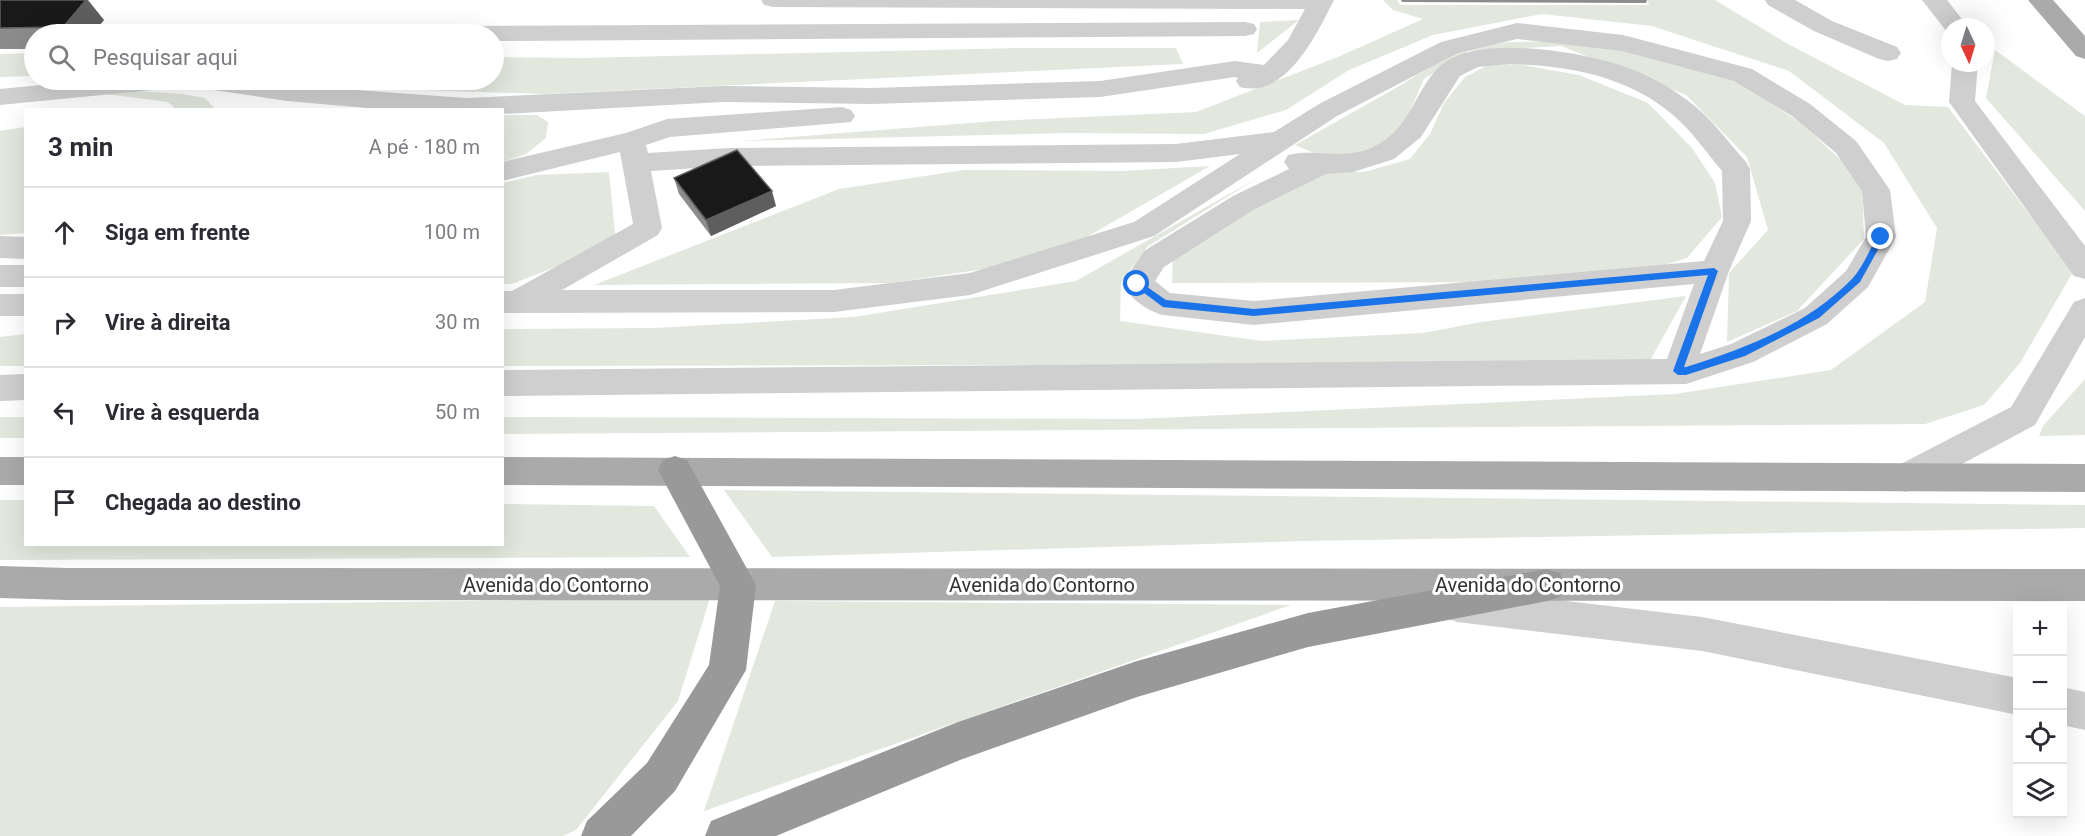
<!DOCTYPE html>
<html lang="pt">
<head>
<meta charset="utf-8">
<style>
	body { margin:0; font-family:Roboto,sans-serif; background:#f2f2f3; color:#2b2b33 }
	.controls { position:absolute; right:18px; bottom:18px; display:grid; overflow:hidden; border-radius:0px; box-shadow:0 6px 24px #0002 }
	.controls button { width:54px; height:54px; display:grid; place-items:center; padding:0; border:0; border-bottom:2px solid #e1e1e2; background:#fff; color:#2b2b33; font:30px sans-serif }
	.compass { position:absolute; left:1941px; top:18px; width:54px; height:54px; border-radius:50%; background:#fff; box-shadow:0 6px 24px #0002; rotate:176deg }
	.stop { position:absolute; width:18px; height:18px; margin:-14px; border:4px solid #1a73e8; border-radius:50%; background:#fff }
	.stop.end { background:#1a73e8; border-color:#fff; box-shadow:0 2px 6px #0008 }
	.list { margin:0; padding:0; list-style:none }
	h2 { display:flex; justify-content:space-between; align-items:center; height:78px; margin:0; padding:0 24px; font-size:26px }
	h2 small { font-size:20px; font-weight:400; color:#7c7c81 }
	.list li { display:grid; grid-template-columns:39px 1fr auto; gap:18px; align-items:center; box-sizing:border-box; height:90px; padding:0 24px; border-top:2px solid #e1e1e2 }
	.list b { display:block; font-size:22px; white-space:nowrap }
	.list em { font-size:20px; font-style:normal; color:#7c7c81 }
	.icon { flex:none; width:33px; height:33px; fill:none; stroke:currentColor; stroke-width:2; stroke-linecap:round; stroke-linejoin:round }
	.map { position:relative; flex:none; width:2085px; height:836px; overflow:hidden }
	.search { position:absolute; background:#fff; box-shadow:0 6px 24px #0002; left:24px; top:24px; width:480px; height:66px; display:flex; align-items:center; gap:15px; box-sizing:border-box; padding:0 21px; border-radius:33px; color:#7c7c81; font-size:22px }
	.panel { position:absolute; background:#fff; box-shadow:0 6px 24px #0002; left:24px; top:108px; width:480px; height:438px; border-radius:0px }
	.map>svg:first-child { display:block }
	.green { fill:#e2e8dd }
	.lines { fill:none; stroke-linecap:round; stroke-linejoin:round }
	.minor { fill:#cfcfcf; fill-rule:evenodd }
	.major { fill:#aaa; fill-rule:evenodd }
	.highway { fill:#999; fill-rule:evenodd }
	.wall { fill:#8c8c8c }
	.shaded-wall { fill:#5e5e5e }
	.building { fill:#191919; stroke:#5e5e5e; stroke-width:1.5 }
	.route { fill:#1a73e8 }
	.labels { text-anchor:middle; stroke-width:6; stroke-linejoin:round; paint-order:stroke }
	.street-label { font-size:20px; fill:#323232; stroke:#fff }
</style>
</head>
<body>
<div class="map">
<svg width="2085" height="836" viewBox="0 0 2085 836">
	<rect width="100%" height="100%" fill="#fff"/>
	<path class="green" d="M1383 0H1397L1400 5H1649L1647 0H1715L1788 44 1905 105 1948 107 2073 272 2020 363 1984 405 1925 424 503 434 502 417 1136 419 1675 394 1831 370 1925 302 1937 228 1884 143 1789 71 1652 26 1542 14 1433 35 1349 70 1286 110 1204 134 1067 133 741 141 996 121 1196 112 1338 57 1423 19 1393 10Z
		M1299 20 1257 53 1260 22Z
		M1571 41 1642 52 1725 72 1802 124 1862 180 1864 239 1797 311 1727 342 1729 273 1768 230 1747 157 1686 95 1561 46 1469 51 1424 79 1407 118 1376 153 1321 156 1295 145 1401 85 1461 48 1510 42Z
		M1020 48H1176L1183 64 544 94 324 87 266 80H494V57L582 58Z
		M1995 50 2085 116V211L1986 98Z
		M34 53V76L0 77V54Z
		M1517 64 1579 75 1648 103 1692 148 1715 183 1722 217 1687 258 1650 270 1556 282 1172 283 1173 255 1321 171 1364 172 1410 159 1430 134 1444 103 1465 77 1486 66Z
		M104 89 183 94 205 98 215 109H176L168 102 106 94Z
		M503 115H537L548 122 546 138 526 154 503 162Z
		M25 127V233L0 235V131Z
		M1210 166 1085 238 1004 266 891 283 594 285 839 189 964 170 1122 171Z
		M609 172 616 243 512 284H503L502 183 537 175Z
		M1259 177 1147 247 1121 283 1120 321 1262 341 1423 333 1481 322 1686 296 1648 364 503 366 502 329 654 328 854 317 1076 281Z
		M25 334V366H0V337Z
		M2085 379V435L2039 436 2043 426Z
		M0 417H25V438H0Z
		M724 490 2085 505V528L1305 541 772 557Z
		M0 500H25L26 544H502L503 504 654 506 690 557 0 560Z
		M710 598 678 701 576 830 563 836H0V607Z
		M775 601 1291 605 704 811Z"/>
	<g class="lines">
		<path class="minor" d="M761 0H1334C1317 33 1287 99 1240 87L1236 81 1238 78 1235 77 1100 97 872 104 723 102 502 114V110H390L287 101 200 88 191 86 187 80H252L287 85 466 98 723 86 872 88 1100 81 1235 61 1264 65 1288 40 1305 9 773 7 764 5Z
			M1765 0H1795L1832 21 1897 47 1901 53 1897 59 1888 61 1879 59 1814 31 1768 5Z
			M1922 0H1947L1968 27H1950V33L1947 32Z
			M1245 22 1254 24 1257 29 1254 34 1245 36 494 41V34H441L444 29 453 26Z
			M1517 23 1623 35 1752 69 1810 104 1856 141 1890 190 1896 237 1868 287 1827 324 1753 362 1686 384 502 396V370L1667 359 1694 284 1254 325 1163 315C1147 311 1130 298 1122 284L1144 251 1233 196 1289 169 1284 162 1288 155C1316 148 1344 161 1373 147 1414 128 1415 84 1445 62 1484 35 1580 52 1623 66 1645 73 1668 86 1687 100 1710 116 1727 141 1746 162L1750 169 1751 221 1729 271 1700 354 1731 344 1805 308 1846 271 1866 237 1862 191 1836 153 1792 116 1734 81 1622 51 1517 39 1458 53 1337 116 1154 236 970 295 834 312 502 313V291H512L633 224 620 152 502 181V162L626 133 667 119 842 107 851 110 855 116 851 122 670 137 646 145 648 153 729 148 1176 144 1274 132 1319 104 1441 42ZM1511 64C1569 66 1627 76 1673 115 1692 131 1706 152 1722 171L1723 221 1704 261 1254 301 1170 293 1155 281 1164 267 1253 210 1326 174 1353 172 1394 159 1421 137 1460 76 1478 67ZM1240 154 1134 222 970 273 834 290H562L658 235 662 228 651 171 729 166 1176 162Z
			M1952 63H1978L1975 101 2085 246V279L2074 276 1949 102Z
			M94 80H186L182 86 173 88 0 105V89Z
			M0 236 26 237V259L0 258Z
			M0 265H26V287H0Z
			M0 294H26V316H0Z
			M2085 298V337L2035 425 1917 488 1905 492 1893 488 1888 478 1893 468 2011 407 2074 302Z
			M26 374V400L0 401V375Z
			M1457 588 1702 617 2018 678V715L1702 651 1457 622 1444 617 1439 605 1444 593Z
			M2062 687 2085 692V730L2062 725Z"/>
		<path class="major" d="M2028 0H2053L2085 36V59L2076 56Z
			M0 457H26V485H0Z
			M502 457 2085 464V492L502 485Z
			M0 566 67 568 2085 569V601L67 600 0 598Z"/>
		<path class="highway" d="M675 456 687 460 756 585 746 670 675 791 631 836H581L587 821 647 763 709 665 720 586 658 470 663 460Z
			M1547 569 1560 573 1565 585 1560 597 1547 601 1308 647 1137 697 960 760 776 836H705L711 821 726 815 958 722 1137 661 1308 613Z"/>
	</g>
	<path class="wall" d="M0 0 104 20 92 34H34V49H0Z
		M1401 0H1647L1646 3 1402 2Z
		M674 178 776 206 711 236 679 194Z"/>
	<path class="shaded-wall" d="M86 0H88L104 20 92 34H69L63 27Z
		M772 191 776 206 711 236 706 220Z"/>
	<path class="building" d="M0 0H86L63 27 0 28Z
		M737 150 772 191 706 220 674 178Z"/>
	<path class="route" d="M1881 234 1885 237 1860 282 1819 318 1745 356 1686 375H1678L1673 371 1708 275 1254 316 1163 307 1132 284 1137 281 1140 282 1166 300 1254 309 1714 268 1718 271 1684 367H1686C1746 348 1807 325 1852 279 1863 267 1870 249 1878 235Z"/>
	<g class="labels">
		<g class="street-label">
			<text x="556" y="592">Avenida do Contorno</text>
			<text x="1042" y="592">Avenida do Contorno</text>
			<text x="1528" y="592">Avenida do Contorno</text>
		</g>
	</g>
</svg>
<div class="controls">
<button>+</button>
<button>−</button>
<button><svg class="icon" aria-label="locate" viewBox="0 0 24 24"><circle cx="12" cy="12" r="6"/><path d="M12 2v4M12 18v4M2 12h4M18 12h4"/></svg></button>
<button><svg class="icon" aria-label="layers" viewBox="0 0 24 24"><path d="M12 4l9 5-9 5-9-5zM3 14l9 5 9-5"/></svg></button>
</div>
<svg class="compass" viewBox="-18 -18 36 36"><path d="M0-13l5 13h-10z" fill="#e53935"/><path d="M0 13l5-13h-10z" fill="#7c7c81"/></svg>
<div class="stop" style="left:1137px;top:284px"></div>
<div class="stop end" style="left:1881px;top:237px"></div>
<div class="search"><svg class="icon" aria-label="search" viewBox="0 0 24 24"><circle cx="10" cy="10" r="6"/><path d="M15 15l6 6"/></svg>Pesquisar aqui</div>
<section class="panel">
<h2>3 min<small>A pé · 180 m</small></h2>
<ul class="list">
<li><svg class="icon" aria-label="ahead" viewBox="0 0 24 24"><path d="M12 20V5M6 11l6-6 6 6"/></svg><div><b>Siga em frente</b></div><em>100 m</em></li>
<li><svg class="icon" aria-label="right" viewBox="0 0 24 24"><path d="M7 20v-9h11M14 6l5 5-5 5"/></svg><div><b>Vire à direita</b></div><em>30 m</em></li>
<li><svg class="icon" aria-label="left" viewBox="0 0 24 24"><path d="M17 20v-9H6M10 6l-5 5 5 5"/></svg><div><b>Vire à esquerda</b></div><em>50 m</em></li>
<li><svg class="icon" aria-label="arrive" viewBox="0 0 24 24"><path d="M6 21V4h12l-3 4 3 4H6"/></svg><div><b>Chegada ao destino</b></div></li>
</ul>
</section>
</div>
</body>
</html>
